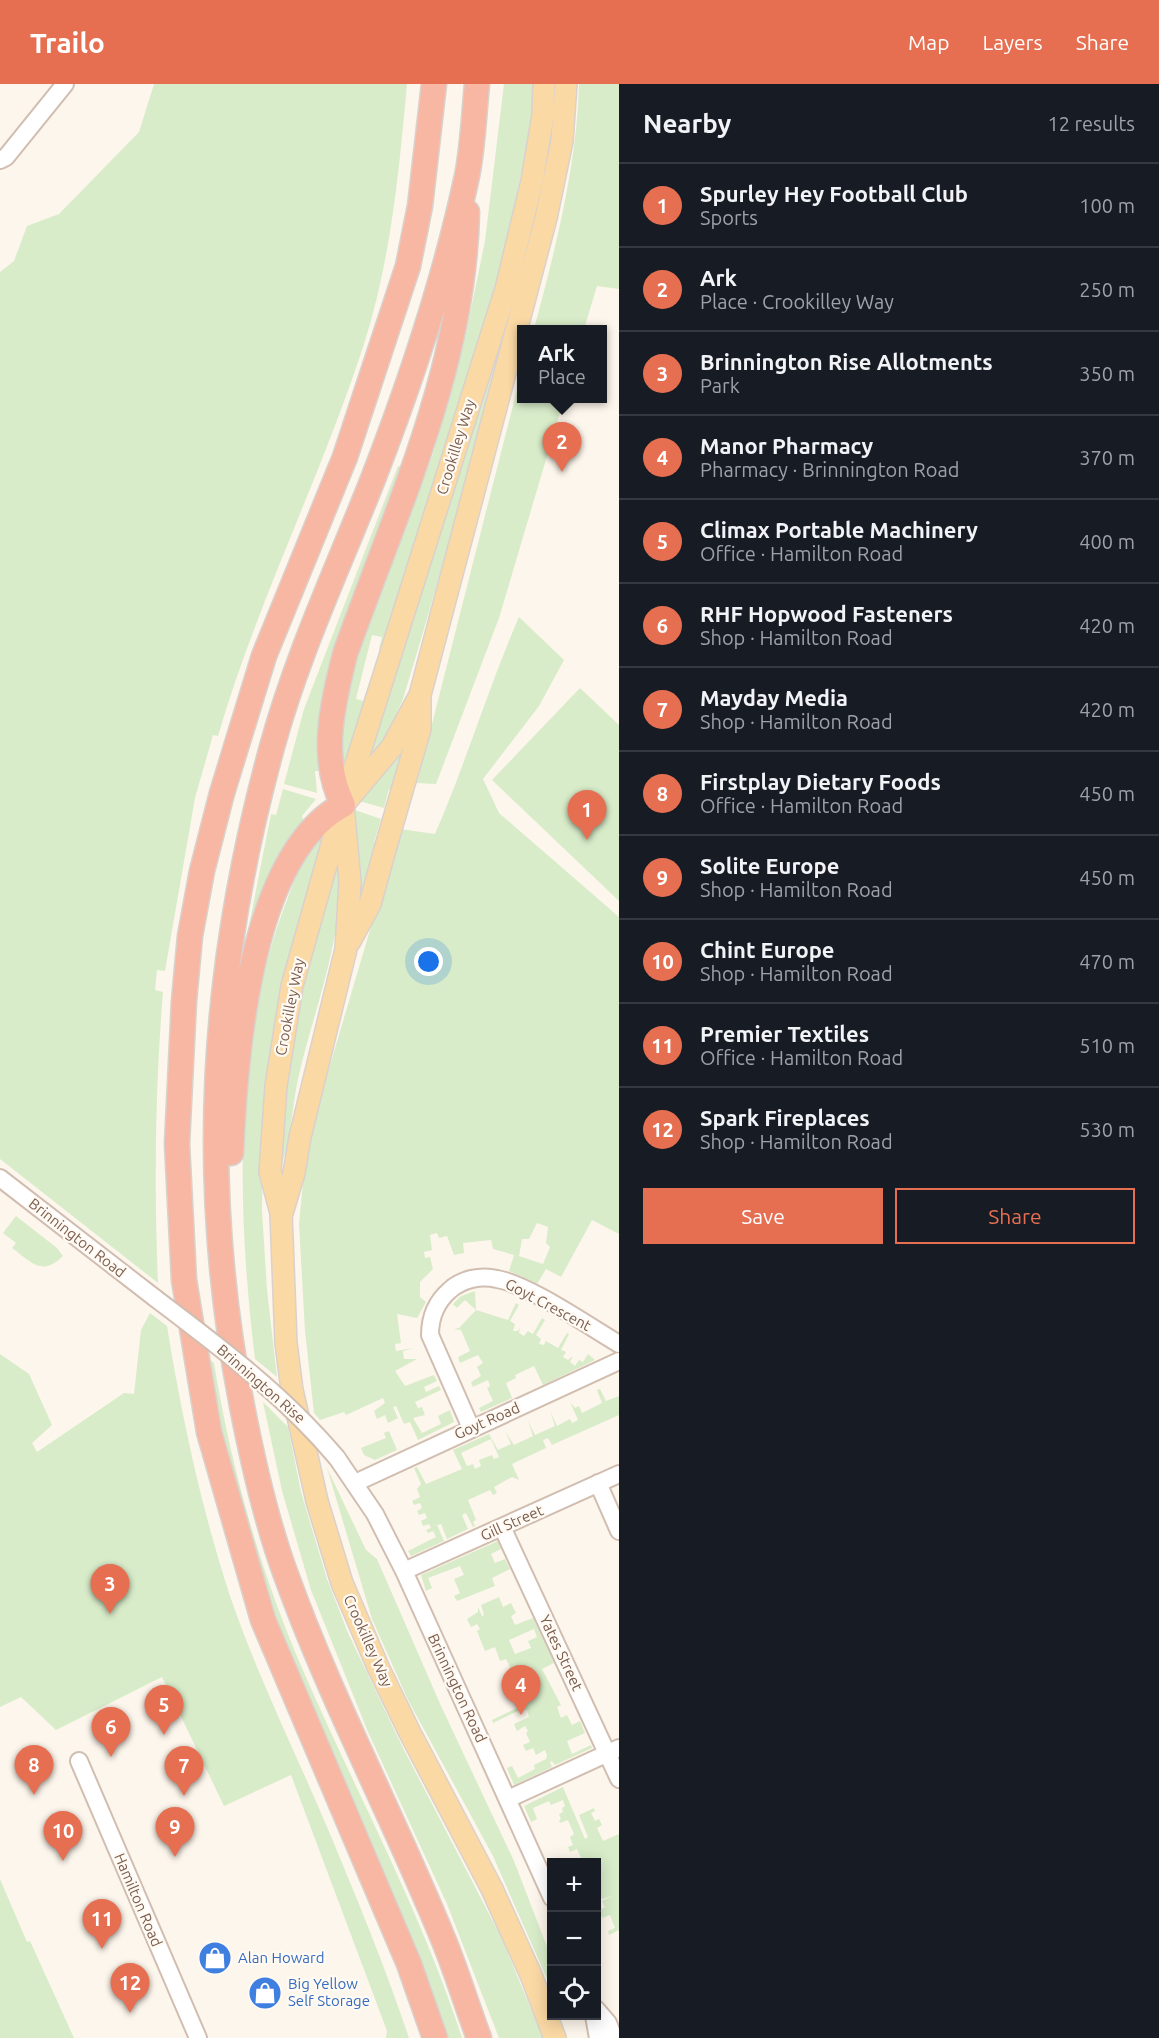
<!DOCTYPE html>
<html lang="en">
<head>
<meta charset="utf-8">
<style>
	body { margin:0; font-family:Ubuntu,sans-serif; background:#20242c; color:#f1f3f6 }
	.controls { position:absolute; right:18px; bottom:18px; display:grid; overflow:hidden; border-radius:0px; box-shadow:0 3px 15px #0003 }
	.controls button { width:54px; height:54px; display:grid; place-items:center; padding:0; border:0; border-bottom:2px solid #363941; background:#171b24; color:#f1f3f6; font:30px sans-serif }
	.you { position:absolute; left:429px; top:878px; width:21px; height:21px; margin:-15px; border:4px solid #fff; border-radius:50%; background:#1a73e8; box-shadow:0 0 0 9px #1a73e833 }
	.badge { display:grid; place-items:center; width:39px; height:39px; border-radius:50%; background:#e76f51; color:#fff; font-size:20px; font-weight:700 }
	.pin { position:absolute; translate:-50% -50px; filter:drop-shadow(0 2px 3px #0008) }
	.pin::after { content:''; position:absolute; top:32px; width:21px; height:18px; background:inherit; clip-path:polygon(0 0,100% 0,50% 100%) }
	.popup { position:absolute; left:517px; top:241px; width:90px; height:78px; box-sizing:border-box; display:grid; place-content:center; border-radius:0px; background:#171b24; filter:drop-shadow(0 2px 4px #0005); font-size:20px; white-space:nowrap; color:#9ea1a6 }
	.popup b { font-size:22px; color:#f1f3f6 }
	.popup::after { content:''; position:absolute; left:50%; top:100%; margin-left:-12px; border:12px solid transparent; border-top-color:#171b24 }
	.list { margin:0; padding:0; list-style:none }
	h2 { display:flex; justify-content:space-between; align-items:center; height:78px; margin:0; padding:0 24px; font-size:26px }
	h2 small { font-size:20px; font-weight:400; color:#9ea1a6 }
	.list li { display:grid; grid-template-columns:39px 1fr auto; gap:18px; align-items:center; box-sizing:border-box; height:84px; padding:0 24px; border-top:2px solid #363941 }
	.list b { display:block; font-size:22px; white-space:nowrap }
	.list p { margin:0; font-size:20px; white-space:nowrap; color:#9ea1a6 }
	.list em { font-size:20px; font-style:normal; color:#9ea1a6 }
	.actions { display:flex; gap:12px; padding:18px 24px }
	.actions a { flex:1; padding:14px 0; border:2px solid #e76f51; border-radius:0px; text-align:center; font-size:21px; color:#e76f51 }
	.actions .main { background:#e76f51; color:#fff }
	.icon { flex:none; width:33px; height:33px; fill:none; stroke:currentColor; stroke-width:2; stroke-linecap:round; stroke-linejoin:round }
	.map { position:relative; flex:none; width:619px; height:1954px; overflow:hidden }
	header { display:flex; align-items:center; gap:36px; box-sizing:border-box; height:84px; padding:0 30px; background:#e76f51; color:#fff }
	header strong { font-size:28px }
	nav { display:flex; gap:33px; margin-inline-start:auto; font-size:21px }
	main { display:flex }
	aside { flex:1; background:#171b24 }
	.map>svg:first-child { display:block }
	.green { fill:#d8ecc9; fill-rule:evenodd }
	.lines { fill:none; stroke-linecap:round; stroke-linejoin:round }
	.minor-casing { stroke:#d1beb0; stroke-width:20 }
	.major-casing { stroke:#dad1cd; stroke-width:24 }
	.highway-casing { stroke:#dad1cd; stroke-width:27 }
	.minor { stroke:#fff; stroke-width:16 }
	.major { stroke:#fbd9a5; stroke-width:21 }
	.highway { stroke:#f7b7a3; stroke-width:24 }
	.minor-bridge-casing { stroke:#d1beb0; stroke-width:20; stroke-linecap:butt }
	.minor-bridge { stroke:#fff; stroke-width:16 }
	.labels { text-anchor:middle; stroke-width:4.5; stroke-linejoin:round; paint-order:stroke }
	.street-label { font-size:15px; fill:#7a5c4d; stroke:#fffaf3 }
	.shop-label { font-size:15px; fill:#366cbe; stroke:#fffaf3; text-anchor:start }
</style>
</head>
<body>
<header>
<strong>Trailo</strong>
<nav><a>Map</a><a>Layers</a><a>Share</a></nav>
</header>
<main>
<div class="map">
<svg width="619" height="1954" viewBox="0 0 619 1954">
	<rect width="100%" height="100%" fill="#fdf6ec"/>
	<path class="green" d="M154 0H407C399 88 391 175 364 260 321 393 257 518 218 652L213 651 195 714 165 887 157 886 155 906 163 908C155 1005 154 1101 158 1199L0 1075V188L14 177 27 142 59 130 139 48Z
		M504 0H536C511 194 441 379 383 565H379L382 553 372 551 356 615 363 617 369 599 373 600 341 700 339 682 347 600 433 370 465 254 485 157Z
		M553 0H557C546 97 522 185 497 279 468 391 437 504 403 615L387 651 363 681Z
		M579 0H619V205L597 202 584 245H534C555 167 577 81 579 0Z
		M521 290 522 314 564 315 499 534 436 700 417 699Z
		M398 382 402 383 321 687H315L317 709 284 700 304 625Z
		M519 533 564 576 539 622 483 695 499 729 619 833V1150L592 1136 561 1193 546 1185 537 1200 509 1187 514 1171 493 1165 491 1156 463 1159 464 1169 454 1171 447 1152 439 1154 437 1149 430 1151 432 1166 424 1168 425 1174 430 1173 433 1185 420 1198V1213L426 1218 417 1234 397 1230 401 1259 395 1260 396 1267 414 1264 403 1267 404 1275H417L395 1287 405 1302 434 1291 437 1297 424 1303 426 1308 439 1302 441 1306 415 1318 418 1324 422 1323 425 1331 413 1334 422 1349 441 1340 438 1332 450 1326 454 1338 418 1356 410 1338 404 1340 396 1322 393 1323 398 1334 388 1339 385 1331 377 1335 374 1327 385 1319 383 1314 346 1331 344 1328 320 1336 314 1329 305 1247 299 1140 304 1088 314 1035 400 745 435 750C466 679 488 604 519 533ZM537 1139 548 1143 546 1159 550 1163 543 1180 519 1172 522 1155H529Z
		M580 604 619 641V817L492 696Z
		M403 663 393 706 389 705 384 724 359 717Z
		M283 705 316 715 302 732 304 738C273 773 259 813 246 857L271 730 276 731Z
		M355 726 381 735 374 758 378 760 360 820 357 819Z
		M330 737 263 1061 262 1126 267 1206 277 1293 255 1275C237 1127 232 956 287 816 299 784 307 763 330 737Z
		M337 765C350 845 313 923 297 1000 293 1019 289 1067 281 1081V1033L296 920Z
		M16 1132 57 1164 63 1172C42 1193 31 1178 12 1164L16 1159 3 1149Z
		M475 1207 476 1226 508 1236 516 1219 519 1221 510 1237 515 1240 513 1247H518L520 1243 519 1249 524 1252 528 1247 533 1250 542 1234 545 1236 536 1251 541 1255 539 1260 544 1261 546 1257 558 1264 567 1249 569 1250 561 1266 566 1268 563 1273 568 1276 573 1272 570 1278 575 1282 579 1276 583 1278 588 1270 595 1276 543 1301 534 1282 515 1291 516 1294 506 1299 512 1314 481 1328 479 1324 493 1317 487 1304 490 1302 488 1296 473 1303 471 1298 481 1292 477 1283 483 1279 478 1271 460 1279 458 1273 470 1267 461 1246 454 1245 459 1244 476 1226 465 1216 457 1224 453 1220 461 1212Z
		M150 1229 167 1242C182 1334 201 1423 230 1512 258 1594 297 1671 330 1750 358 1817 386 1885 409 1954H386L387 1947 291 1691 224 1722 162 1593 56 1646 21 1613 0 1623V1270L29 1290 52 1341 32 1359 37 1368 124 1309 134 1310 141 1246Z
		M203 1270 214 1279C231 1383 260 1487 302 1584 355 1707 421 1826 462 1954H443L294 1589 241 1440Z
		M600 1305 606 1317 619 1312V1331L552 1361 548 1354 543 1356 546 1364 512 1380 519 1396 512 1393 494 1403 497 1409 493 1411 490 1406 468 1416 476 1436 473 1438 475 1442 473 1443 466 1429 462 1431 468 1445 447 1455 441 1440 437 1441 444 1457 411 1472 408 1467 436 1453 433 1447 428 1449 426 1446 431 1444 429 1440 423 1442 421 1437 427 1434 425 1429 419 1431 417 1427 422 1424 420 1419 414 1421 412 1417 420 1413 417 1405 421 1400 414 1384 417 1383 426 1400 462 1385 453 1366 489 1350 498 1366 511 1360 505 1347 514 1361 533 1352 528 1337 535 1351 555 1342 550 1327 557 1342 570 1335 572 1339 578 1336 570 1318 575 1324 579 1322 582 1329 602 1319 597 1306ZM491 1355 499 1373 494 1375 492 1371 479 1376 481 1382 475 1385 473 1380 467 1382 461 1369Z
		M263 1318 288 1343 301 1408 327 1495 348 1549 402 1662 502 1855 543 1954H499L447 1820 368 1648 311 1506 282 1407Z
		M389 1347 397 1366 375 1376 364 1371 361 1364 386 1354 384 1349Z
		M327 1384 366 1466 377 1475 441 1622 514 1777 551 1873V1904L493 1772 408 1616 372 1535Z
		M498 1457 501 1465 491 1470 495 1479 505 1475 510 1485 492 1494 495 1502 457 1517 454 1512 460 1509 454 1495 464 1491 460 1482 428 1494 432 1504 426 1507 421 1491Z
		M499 1513 503 1523 511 1519 516 1529 511 1532 515 1541 533 1534 554 1579 542 1585 561 1621 557 1623 561 1634 567 1631 572 1641 580 1637 585 1649 567 1657 572 1670 591 1661 592 1664 555 1681 552 1677 550 1678 552 1683 514 1701 507 1684 512 1682 518 1694 535 1685 534 1681 546 1675 547 1671 545 1666 536 1671 533 1664 526 1667 523 1661 530 1658 526 1649 528 1647 525 1642 517 1647 514 1640 529 1633 527 1626 522 1625 493 1639 492 1636 519 1623 507 1596 516 1592 525 1607 535 1602 528 1588 525 1589 521 1581 511 1585 506 1575 500 1577 495 1563 485 1567 477 1547 480 1545 477 1540 471 1543 467 1535 478 1528V1523L482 1532 484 1531 481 1521ZM534 1545 537 1553 528 1557 531 1564 515 1570 509 1556Z
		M563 1703 585 1755 588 1753 579 1731 594 1724 595 1727 591 1729 595 1737 599 1735 602 1741 597 1744 603 1757 619 1750V1846L609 1851 608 1847 615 1844 610 1831 602 1834 599 1826 605 1823 602 1817 612 1812 602 1815 599 1810H597L596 1778H583L577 1765 570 1768 568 1763 573 1761 570 1753 574 1750 568 1736 560 1739 559 1737 561 1735 559 1730 563 1728 562 1724 565 1722 563 1716 551 1721 549 1717 533 1724 537 1735 531 1738 524 1722Z
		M0 1795 27 1858 30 1857 74 1954H0Z"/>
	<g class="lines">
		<defs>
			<path id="minor" d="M0 76 6 73 65 0
				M0 1094 155 1214
				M471 1344 430 1251C430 1233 436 1218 450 1206 462 1195 481 1191 497 1195 528 1200 590 1243 619 1260
				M337 1374 375 1430 404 1487 552 1814
				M355 1399 619 1277
				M598 1399 619 1447
				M502 1443 619 1695
				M404 1487 619 1390
				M79 1677 198 1954
				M508 1715 619 1664
				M596 1925 608 1939 614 1954
				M594 1932 598 1954"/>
			<path id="major" d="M544 0 543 31 532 97 506 205 343 721 292 902 276 1002 270 1088 281 1129 286 1259 292 1306 317 1417 342 1499 378 1583 410 1649 492 1805 531 1891 555 1954
				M350 857 370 820 386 762 420 645V615
				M282 1129 294 1089 300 1053 346 865 350 798 343 721 392 663 420 611 546 134 562 57 566 0"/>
			<path id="highway" d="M434 0 420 122 408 182 345 373 264 572 222 709 202 787 190 852 184 917 177 1060 184 1196 209 1348 263 1536 409 1880 435 1954
				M477 0C474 30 473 62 467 92 445 195 411 297 373 395 338 484 297 571 272 663 211 885 198 1096 242 1322 253 1379 266 1437 286 1491 331 1616 394 1734 444 1857 457 1889 467 1922 479 1954
				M231 1069C235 974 249 771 343 721 319 673 333 619 345 570 396 426 464 283 467 128"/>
		</defs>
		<use href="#minor" class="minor-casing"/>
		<use href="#major" class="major-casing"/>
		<use href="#highway" class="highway-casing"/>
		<use href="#minor" class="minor"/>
		<use href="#major" class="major"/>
		<use href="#highway" class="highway"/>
		<defs>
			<path id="minor-bridge" d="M155 1214C220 1263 284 1311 337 1374"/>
		</defs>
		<use href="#minor-bridge" class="minor-bridge-casing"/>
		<use href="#minor-bridge" class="minor-bridge"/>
	</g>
	<defs>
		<symbol id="shop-disc" viewBox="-11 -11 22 22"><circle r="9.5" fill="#3f7fe0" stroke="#fffaf3"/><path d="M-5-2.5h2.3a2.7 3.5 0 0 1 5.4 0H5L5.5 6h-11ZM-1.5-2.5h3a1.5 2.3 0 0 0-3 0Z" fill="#fff"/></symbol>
	</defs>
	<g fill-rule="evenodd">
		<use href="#shop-disc" x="196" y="1855" width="38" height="38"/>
		<use href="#shop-disc" x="246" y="1890" width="38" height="38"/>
	</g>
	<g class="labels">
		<g class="street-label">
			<text transform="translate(456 363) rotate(-73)" y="5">Crookilley Way</text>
			<text transform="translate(290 923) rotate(-79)" y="5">Crookilley Way</text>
			<text transform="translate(77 1154) rotate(38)" y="5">Brinnington Road</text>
			<text transform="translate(548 1221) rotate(28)" y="5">Goyt Crescent</text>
			<text transform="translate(261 1300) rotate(41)" y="5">Brinnington Rise</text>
			<text transform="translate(487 1337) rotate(-24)" y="5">Goyt Road</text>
			<text transform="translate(512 1439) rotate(-24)" y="5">Gill Street</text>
			<text transform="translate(368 1557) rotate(66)" y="5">Crookilley Way</text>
			<text transform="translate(561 1569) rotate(65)" y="5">Yates Street</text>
			<text transform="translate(457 1604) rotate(65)" y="5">Brinnington Road</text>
			<text transform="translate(138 1816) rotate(67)" y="5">Hamilton Road</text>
		</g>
		<g class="shop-label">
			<text x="238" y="1879">Alan Howard</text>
			<text x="288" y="1905">Big Yellow<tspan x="288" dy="17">Self Storage</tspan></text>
		</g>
	</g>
</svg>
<div class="controls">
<button>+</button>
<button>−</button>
<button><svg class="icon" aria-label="locate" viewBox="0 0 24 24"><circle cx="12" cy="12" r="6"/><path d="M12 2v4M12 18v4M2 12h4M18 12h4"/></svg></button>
</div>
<div class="you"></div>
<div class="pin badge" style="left:587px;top:756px">1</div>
<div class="pin badge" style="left:562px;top:388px">2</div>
<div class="popup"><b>Ark</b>Place</div>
<div class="pin badge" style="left:110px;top:1530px">3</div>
<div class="pin badge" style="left:521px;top:1631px">4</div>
<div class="pin badge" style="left:164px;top:1651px">5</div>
<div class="pin badge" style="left:111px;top:1673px">6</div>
<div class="pin badge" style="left:184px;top:1712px">7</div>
<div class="pin badge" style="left:34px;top:1711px">8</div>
<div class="pin badge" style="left:175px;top:1773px">9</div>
<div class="pin badge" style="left:63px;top:1777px">10</div>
<div class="pin badge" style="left:102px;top:1865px">11</div>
<div class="pin badge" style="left:130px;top:1929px">12</div>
</div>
<aside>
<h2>Nearby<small>12 results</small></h2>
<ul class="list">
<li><span class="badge">1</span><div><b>Spurley Hey Football Club</b><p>Sports</p></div><em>100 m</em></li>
<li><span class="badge">2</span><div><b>Ark</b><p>Place · Crookilley Way</p></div><em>250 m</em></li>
<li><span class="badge">3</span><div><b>Brinnington Rise Allotments</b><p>Park</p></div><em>350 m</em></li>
<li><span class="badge">4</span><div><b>Manor Pharmacy</b><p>Pharmacy · Brinnington Road</p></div><em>370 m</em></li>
<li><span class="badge">5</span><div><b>Climax Portable Machinery</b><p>Office · Hamilton Road</p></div><em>400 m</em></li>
<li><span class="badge">6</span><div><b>RHF Hopwood Fasteners</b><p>Shop · Hamilton Road</p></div><em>420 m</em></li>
<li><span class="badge">7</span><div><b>Mayday Media</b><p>Shop · Hamilton Road</p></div><em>420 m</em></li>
<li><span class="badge">8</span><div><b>Firstplay Dietary Foods</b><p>Office · Hamilton Road</p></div><em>450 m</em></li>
<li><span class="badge">9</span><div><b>Solite Europe</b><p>Shop · Hamilton Road</p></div><em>450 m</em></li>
<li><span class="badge">10</span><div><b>Chint Europe</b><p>Shop · Hamilton Road</p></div><em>470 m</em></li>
<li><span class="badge">11</span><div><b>Premier Textiles</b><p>Office · Hamilton Road</p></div><em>510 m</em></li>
<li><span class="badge">12</span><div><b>Spark Fireplaces</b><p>Shop · Hamilton Road</p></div><em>530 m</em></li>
</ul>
<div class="actions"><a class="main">Save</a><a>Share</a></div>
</aside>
</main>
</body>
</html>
